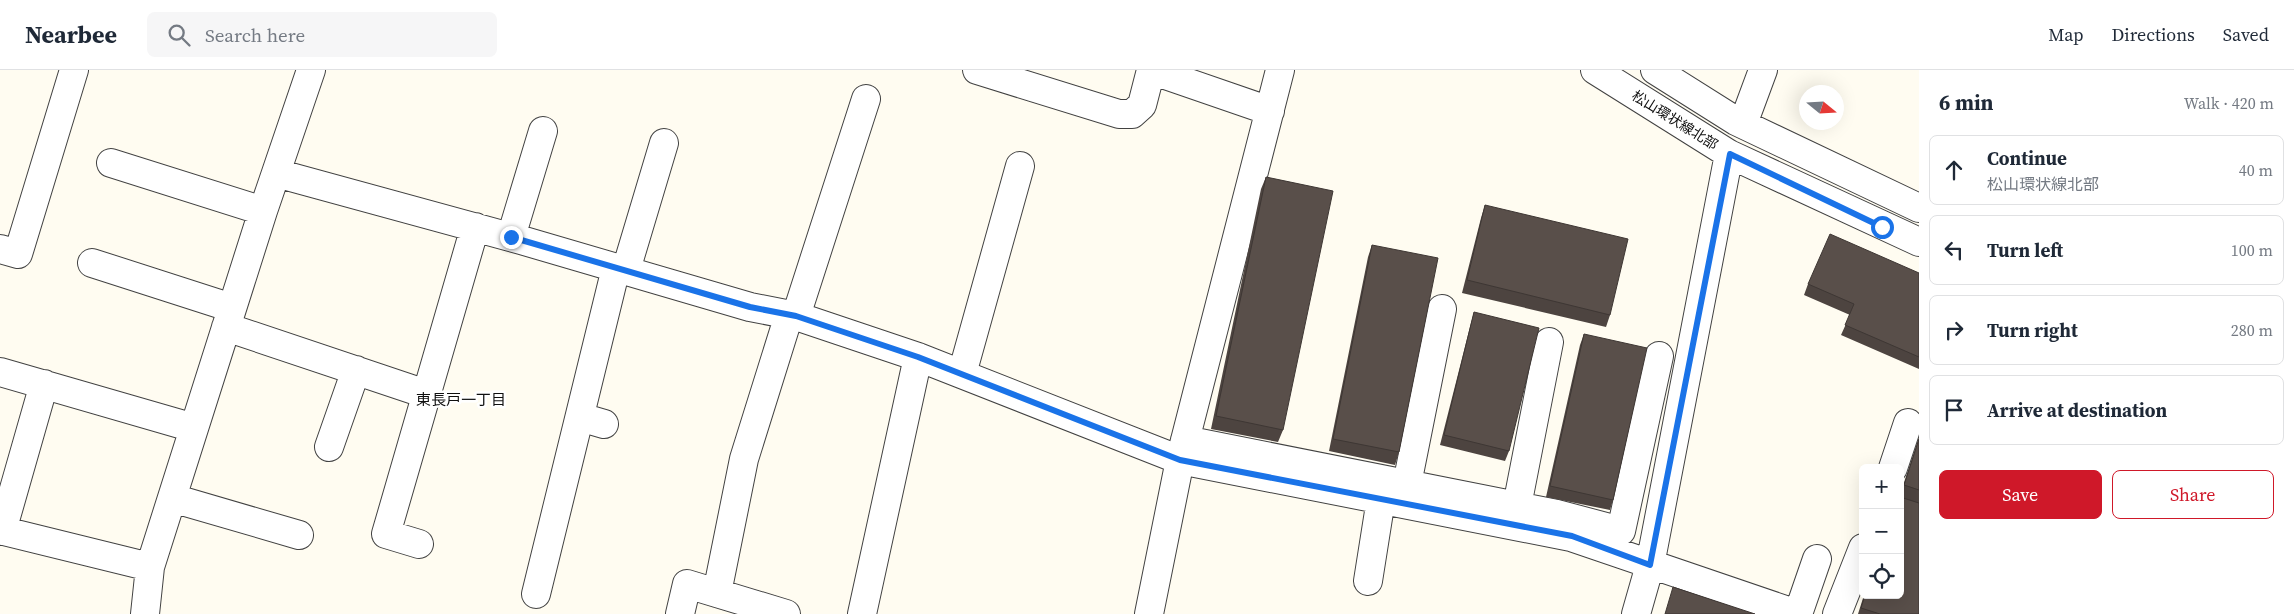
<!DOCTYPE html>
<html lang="en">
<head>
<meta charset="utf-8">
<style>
	body { margin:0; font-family:"Source Serif 4","Noto Sans JP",serif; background:#f6f6f7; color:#1f2937 }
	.controls { position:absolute; right:15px; bottom:15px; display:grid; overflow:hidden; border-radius:8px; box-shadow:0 5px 20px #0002 }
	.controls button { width:45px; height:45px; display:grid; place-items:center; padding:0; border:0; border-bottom:1px solid #e0e1e3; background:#fff; color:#1f2937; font:25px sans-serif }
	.compass { position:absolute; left:1799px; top:15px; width:45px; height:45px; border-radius:50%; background:#fff; box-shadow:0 5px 20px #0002; rotate:108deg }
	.stop { position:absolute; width:15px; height:15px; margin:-11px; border:4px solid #1a73e8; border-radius:50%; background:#fff }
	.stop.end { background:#1a73e8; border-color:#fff; box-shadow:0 1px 5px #0008 }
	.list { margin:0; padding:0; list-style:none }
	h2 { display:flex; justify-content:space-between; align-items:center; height:65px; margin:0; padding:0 20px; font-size:21px }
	h2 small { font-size:16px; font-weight:400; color:#747a83 }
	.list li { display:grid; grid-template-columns:32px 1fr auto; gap:15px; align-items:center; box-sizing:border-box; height:70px; margin:0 10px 10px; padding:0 10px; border:1px solid #e0e1e3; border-radius:8px }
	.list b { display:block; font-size:19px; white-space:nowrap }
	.list p { margin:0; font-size:16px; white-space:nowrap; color:#747a83 }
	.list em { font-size:16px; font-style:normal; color:#747a83 }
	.actions { display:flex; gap:10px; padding:15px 20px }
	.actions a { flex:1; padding:11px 0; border:1px solid #cf1829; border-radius:8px; text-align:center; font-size:18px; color:#cf1829 }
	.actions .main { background:#cf1829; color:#fff }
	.icon { flex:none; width:28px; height:28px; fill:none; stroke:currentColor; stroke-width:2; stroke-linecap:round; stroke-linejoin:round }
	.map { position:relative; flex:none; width:1919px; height:544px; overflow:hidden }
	header { display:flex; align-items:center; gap:30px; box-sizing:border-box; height:70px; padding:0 25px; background:#fff; border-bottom:1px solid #e0e1e3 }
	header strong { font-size:24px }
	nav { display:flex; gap:28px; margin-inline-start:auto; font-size:18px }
	.search { width:350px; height:45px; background:#f6f6f7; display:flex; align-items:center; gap:12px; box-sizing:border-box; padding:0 18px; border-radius:8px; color:#747a83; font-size:19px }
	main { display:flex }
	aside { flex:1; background:#fff }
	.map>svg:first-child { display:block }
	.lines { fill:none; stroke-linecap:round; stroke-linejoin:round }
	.minor-casing { stroke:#424242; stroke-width:30 }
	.minor { stroke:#fff; stroke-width:28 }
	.wall { fill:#4d4440 }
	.building { fill:#594f4a; stroke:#3e3734 }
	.route { stroke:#1a73e8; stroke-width:6 }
	.labels { text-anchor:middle; stroke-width:5; stroke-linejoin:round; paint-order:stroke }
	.street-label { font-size:14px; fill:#0f0f0f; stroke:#fff }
	.neighbourhood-label { font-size:15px; fill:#0f0f0f; stroke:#fff }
</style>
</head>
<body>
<header>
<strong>Nearbee</strong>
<div class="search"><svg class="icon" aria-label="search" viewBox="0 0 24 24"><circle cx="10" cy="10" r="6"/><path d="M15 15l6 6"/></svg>Search here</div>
<nav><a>Map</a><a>Directions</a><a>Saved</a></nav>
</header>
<main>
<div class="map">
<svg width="1919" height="544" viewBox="0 0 1919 544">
	<rect width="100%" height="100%" fill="#fffcf1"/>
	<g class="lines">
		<defs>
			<path id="minor" d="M977 0 1119 44H1132L1142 35 1151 0 1270 41
				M1595 0 1729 84 1919 172
				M1655 0 1736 51 1919 138
				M1743 54 1763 0
				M111 93 263 141
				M276 103 521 170 750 237 796 246 918 287 1180 390 1571 467 1797 544
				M511 167 543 61
				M0 179 18 184 74 0
				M92 193 232 238
				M626 200 664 73
				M796 246 866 29
				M226 257 426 324
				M0 302 194 358
				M962 304 1020 96
				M580 347 604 354
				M1185 370 1557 444 1621 461 1659 286
				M329 377 356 300
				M1893 398 1908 353
				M1407 414 1442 239
				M172 428 299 465
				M1517 436 1549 272
				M0 460 150 497
				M2 461 44 314
				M419 474 386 464 475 157
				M1368 511 1381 429
				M717 523 744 389 789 245
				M536 524 616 198
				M145 544 150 497 263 141 311 0
				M680 544 687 514 786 544
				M862 544 918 287
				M1149 544 1180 390 1280 0
				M1636 544 1650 495 1729 84
				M1798 544 1817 489
				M1837 544 1863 478"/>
		</defs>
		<use href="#minor" class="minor-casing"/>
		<use href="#minor" class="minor"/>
	</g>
	<path class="wall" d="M1266 107 1283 360 1278 372 1211 359 1261 119Z
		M1485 135 1610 245 1606 257 1462 223 1481 148Z
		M1372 175 1399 382 1395 395 1329 381 1368 187Z
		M1919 203V299L1841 265 1850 245 1804 225 1808 214Z
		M1474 242 1509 381 1505 391 1440 375 1471 253Z
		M1584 264 1613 430 1610 440 1546 427 1580 275Z
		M1919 367V544H1858L1864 525H1900V425Z"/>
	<path class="building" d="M1266 107 1333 121 1283 360 1216 346Z
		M1485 135 1628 169 1610 245 1467 210Z
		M1830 164 1919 203V287L1845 255 1854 234 1808 214Z
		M1372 175 1438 188 1399 382 1333 369Z
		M1474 242 1539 258 1509 381 1444 365Z
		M1584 264 1647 278 1613 430 1550 416Z
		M1919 369V420L1904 415Z
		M1900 427 1919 433V544H1880L1861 538 1865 525H1900Z
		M1673 517 1755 544H1665Z"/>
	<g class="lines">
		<path class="route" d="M511 167 750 237 796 246 918 287 1180 390 1572 466 1650 495 1730 84 1882 157"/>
	</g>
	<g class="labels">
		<g class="street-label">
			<text transform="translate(1675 50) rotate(32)" y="5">松山環状線北部</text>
		</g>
		<g class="neighbourhood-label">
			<text x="461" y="335">東長戸一丁目</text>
		</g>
	</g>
</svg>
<div class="controls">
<button>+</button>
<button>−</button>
<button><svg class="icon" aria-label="locate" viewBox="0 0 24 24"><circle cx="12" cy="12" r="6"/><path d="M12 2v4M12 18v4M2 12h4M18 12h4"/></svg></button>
</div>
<svg class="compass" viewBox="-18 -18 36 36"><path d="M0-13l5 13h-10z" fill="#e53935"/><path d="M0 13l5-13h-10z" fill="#747a83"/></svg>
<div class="stop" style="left:1882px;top:157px"></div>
<div class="stop end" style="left:511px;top:167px"></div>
</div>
<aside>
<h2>6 min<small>Walk · 420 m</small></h2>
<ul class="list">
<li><svg class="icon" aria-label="ahead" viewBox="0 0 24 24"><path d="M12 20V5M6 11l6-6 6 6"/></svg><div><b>Continue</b><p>松山環状線北部</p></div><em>40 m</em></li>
<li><svg class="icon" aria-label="left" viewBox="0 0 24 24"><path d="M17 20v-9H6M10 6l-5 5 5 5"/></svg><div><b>Turn left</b></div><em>100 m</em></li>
<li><svg class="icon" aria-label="right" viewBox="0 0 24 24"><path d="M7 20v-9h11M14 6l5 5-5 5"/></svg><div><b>Turn right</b></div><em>280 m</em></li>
<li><svg class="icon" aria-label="arrive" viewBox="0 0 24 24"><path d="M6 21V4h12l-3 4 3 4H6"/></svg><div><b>Arrive at destination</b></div></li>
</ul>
<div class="actions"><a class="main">Save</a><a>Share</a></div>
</aside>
</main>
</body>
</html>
